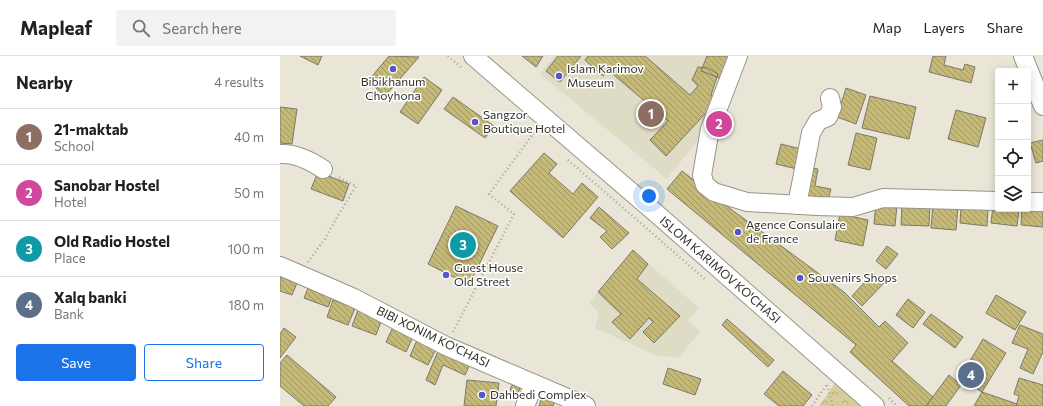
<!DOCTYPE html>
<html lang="en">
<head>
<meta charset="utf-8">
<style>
	body { margin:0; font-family:Commissioner,sans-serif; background:#f2f2f2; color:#202124 }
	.controls { position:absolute; right:12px; top:12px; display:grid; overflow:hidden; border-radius:4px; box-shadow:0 2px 10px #0003 }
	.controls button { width:36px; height:36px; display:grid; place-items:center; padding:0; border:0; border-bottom:1px solid #e0e0e0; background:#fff; color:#202124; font:20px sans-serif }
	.you { position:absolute; left:369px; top:140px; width:14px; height:14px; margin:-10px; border:3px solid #fff; border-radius:50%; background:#1a73e8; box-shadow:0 0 0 6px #1a73e833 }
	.badge { display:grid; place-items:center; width:26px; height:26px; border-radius:50%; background:#1a73e8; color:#fff; font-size:13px; font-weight:700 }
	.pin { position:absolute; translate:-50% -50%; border:2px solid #fff; box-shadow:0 1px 4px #0006 }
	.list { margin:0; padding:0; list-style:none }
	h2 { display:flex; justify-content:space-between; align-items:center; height:52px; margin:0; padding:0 16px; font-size:17px }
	h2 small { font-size:13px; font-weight:400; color:#757577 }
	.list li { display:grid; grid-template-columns:26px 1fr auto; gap:12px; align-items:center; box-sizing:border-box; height:56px; padding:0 16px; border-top:1px solid #e0e0e0 }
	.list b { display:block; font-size:15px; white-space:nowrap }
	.list p { margin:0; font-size:13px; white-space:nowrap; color:#757577 }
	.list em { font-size:13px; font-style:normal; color:#757577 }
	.actions { display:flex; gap:8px; padding:12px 16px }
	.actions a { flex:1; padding:9px 0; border:1px solid #1a73e8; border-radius:4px; text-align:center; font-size:14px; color:#1a73e8 }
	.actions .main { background:#1a73e8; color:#fff }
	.icon { flex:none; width:22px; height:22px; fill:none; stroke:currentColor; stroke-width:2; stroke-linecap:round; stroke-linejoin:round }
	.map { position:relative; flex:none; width:763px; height:350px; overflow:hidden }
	header { display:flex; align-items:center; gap:24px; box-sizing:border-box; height:56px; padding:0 20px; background:#fff; border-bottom:1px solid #e0e0e0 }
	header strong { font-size:19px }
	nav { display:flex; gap:22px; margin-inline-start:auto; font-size:14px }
	.search { width:280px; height:36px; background:#f2f2f2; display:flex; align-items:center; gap:10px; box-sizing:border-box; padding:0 14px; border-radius:4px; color:#757577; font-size:15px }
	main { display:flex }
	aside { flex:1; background:#fff }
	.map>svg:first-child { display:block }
	.built { fill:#dfdcc6 }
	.forest { fill:url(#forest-crowns) }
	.building { fill:url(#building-back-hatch); stroke:#7b796c }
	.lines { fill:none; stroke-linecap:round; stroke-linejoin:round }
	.minor-casing { stroke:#989588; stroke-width:20 }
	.path { stroke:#a6a498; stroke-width:2.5; stroke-dasharray:1 3; stroke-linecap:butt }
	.minor { stroke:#fff; stroke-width:18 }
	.poi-dot { fill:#5755cc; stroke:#fff; stroke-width:1.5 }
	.labels { text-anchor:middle; stroke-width:3; stroke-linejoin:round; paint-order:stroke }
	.poi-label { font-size:12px; fill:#31302a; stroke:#fff; text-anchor:start }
	.street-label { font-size:12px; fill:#31302a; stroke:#fff }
</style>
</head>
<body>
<header>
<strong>Mapleaf</strong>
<div class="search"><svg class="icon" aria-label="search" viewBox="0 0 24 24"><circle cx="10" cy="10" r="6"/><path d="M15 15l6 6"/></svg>Search here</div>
<nav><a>Map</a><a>Layers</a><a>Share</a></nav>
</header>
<main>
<aside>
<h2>Nearby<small>4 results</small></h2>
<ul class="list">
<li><span class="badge" style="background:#8d6e63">1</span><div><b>21-maktab</b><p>School</p></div><em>40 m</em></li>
<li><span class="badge" style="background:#d1479c">2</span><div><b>Sanobar Hostel</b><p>Hotel</p></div><em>50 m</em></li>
<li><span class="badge" style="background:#0f9aa8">3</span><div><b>Old Radio Hostel</b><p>Place</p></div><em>100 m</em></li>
<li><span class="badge" style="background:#5c6f8a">4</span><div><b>Xalq banki</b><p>Bank</p></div><em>180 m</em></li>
</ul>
<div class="actions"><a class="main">Save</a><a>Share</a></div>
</aside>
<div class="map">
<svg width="763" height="350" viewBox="0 0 763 350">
	<defs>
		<pattern id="forest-crowns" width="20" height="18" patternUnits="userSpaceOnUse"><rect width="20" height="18" fill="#d6cd9a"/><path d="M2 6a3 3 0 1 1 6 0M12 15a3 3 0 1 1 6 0" fill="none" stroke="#b8b085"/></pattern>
		<pattern id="building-back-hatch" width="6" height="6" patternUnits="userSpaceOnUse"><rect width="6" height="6" fill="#c6b975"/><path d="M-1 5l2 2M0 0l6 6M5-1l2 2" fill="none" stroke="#a19760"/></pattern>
	</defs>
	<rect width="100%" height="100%" fill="#e9e6d8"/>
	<path class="built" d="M274 0H457L422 79 387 123 260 18Z
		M353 194 419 252 407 265 421 275 398 302 375 299 315 272 319 257 309 247Z"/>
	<path class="forest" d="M556 326 582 350H539Z"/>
	<path class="building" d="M20 0H42L38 9Z
		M109 0 139 1 105 40 88 25Z
		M242 0H263L256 11Z
		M278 0H301L280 26 266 15Z
		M308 0H365L410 39 418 30 412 24 418 11 428 12 438 18 431 39 437 45 386 100 370 84 388 65 328 14 323 20 305 4Z
		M427 0H457L448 25 421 15Z
		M653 0H666L664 9 683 14 685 8 695 11 691 27 649 16Z
		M144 21 162 34 138 68 120 56Z
		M566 32 586 39 576 68 557 61Z
		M590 40 636 51 629 83 582 72Z
		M173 41 214 70 205 82 164 53Z
		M0 51 17 53 12 88 0 87Z
		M676 54 706 62 698 91 668 83Z
		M576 77 597 82 590 114 568 109Z
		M763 84V105L756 107 750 87Z
		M501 88 525 94 521 114 496 108Z
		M264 97 277 108 269 117 293 138 302 127 318 141 283 182 230 135Z
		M526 111 538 113 535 130 551 133 548 144 521 140Z
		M402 115 448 151 564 236 599 271 605 265 628 287 612 305 653 341 646 350H629L570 296 576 289 387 133Z
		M38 116 69 128 63 145 31 133Z
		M596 146 617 149 615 170 594 168Z
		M622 148 650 150 649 170 621 169Z
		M653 149 678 151 676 174 651 172Z
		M176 150 218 170 189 229 148 208Z
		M681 150 708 153 707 170 680 167Z
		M713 150 718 153H739L737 170 711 167Z
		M319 151 349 177 332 193 320 181 327 175 310 162Z
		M742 153 763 154V171L741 169Z
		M560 158 588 164 583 190 555 184Z
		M607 190 618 198 606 213 596 205Z
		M353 194 368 208 357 223 400 260 374 287 363 276 373 266 369 262 350 283 332 266 341 258 318 236Z
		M0 215 19 222 12 239 0 235Z
		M593 217 604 227 582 250 572 240Z
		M30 227 54 236 48 251 24 242Z
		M716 239 746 256 735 274 706 257Z
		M628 243 645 256 633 272 616 259Z
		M53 244 75 252 68 269 47 261Z
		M78 254 102 263 96 279 72 270Z
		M651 258 683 281 675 292 643 268Z
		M447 263 494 304 488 311 442 269Z
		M740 269 763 278V296L753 318 740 312 748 293 732 287Z
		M113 271 133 281 126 296 106 286Z
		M4 272 16 281 0 302V278Z
		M703 283 726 297 702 336 680 322Z
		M137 284 156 293 148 309 130 300Z
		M158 295 190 308 185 319 163 309 155 329 146 324Z
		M7 299 56 341 48 350H24L0 330V307Z
		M388 312 421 323 415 339 383 328Z
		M503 315 532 339 523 350H499L484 338Z
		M669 319 681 329 666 350H646Z
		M739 322 763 329V350H736L739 340 734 338Z
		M187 324 219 327 216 350H184Z
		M230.5 333a4.5 4.5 0 1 1 9 0a4.5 4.5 0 1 1-9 0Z
		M702 336 737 348 736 350H694Z
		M263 337 276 341 273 350H259Z"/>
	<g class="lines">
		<defs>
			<path id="minor" d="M193 0 378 159 595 350
				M458 0 430 73 422 119 425 129 434 136 467 146 537 150 573 151 603 142 718 145
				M743 0 763 50
				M0 98C14 97 31 105 43 113
				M748 146H763
				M517 149 531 77 538 65 548 61 552 51 550 42
				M0 210 74 242 166 290 306 350
				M245 350 254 328"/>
		</defs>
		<use href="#minor" class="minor-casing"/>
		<path class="path" d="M168 0 181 11
			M288 104 426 224
			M28 206 45 183 56 163 76 130 56 120
			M173 276 234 158 209 138 256 74
			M547 329 553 350
			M609 342 617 350
			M532 350 548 327"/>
		<use href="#minor" class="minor"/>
	</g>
	<g class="poi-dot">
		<circle cx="113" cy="13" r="4"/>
		<circle cx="279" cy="20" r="4"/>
		<circle cx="195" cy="66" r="4"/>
		<circle cx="458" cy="176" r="4"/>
		<circle cx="166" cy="219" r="4"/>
		<circle cx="520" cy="222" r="4"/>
		<circle cx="202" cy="339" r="4"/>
	</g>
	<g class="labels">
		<g class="poi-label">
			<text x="287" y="17">Islam Karimov<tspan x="287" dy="14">Museum</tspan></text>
			<text x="113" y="30" text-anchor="middle">Bibikhanum<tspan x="113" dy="14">Choyhona</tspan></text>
			<text x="203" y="63">Sangzor<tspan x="203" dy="14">Boutique Hotel</tspan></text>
			<text x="466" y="173">Agence Consulaire<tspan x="466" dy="14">de France</tspan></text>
			<text x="174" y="216">Guest House<tspan x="174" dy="14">Old Street</tspan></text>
			<text x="528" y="226">Souvenirs Shops</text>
			<text x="210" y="343">Dahbedi Complex</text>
		</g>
		<g class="street-label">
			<text transform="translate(440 214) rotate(41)" y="4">ISLOM KARIMOV KO'CHASI</text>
			<text transform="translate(153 281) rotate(26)" y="4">BIBI XONIM KO'CHASI</text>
		</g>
	</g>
</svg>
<div class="controls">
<button>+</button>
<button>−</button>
<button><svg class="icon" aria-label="locate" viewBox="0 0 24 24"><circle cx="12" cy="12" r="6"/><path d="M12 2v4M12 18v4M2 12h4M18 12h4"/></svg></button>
<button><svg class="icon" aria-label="layers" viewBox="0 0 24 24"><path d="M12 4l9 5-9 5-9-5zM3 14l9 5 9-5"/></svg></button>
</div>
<div class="you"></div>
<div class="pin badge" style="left:371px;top:58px;background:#8d6e63">1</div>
<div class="pin badge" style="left:439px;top:68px;background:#d1479c">2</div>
<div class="pin badge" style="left:183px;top:189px;background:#0f9aa8">3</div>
<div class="pin badge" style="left:691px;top:319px;background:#5c6f8a">4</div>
</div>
</main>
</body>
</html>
